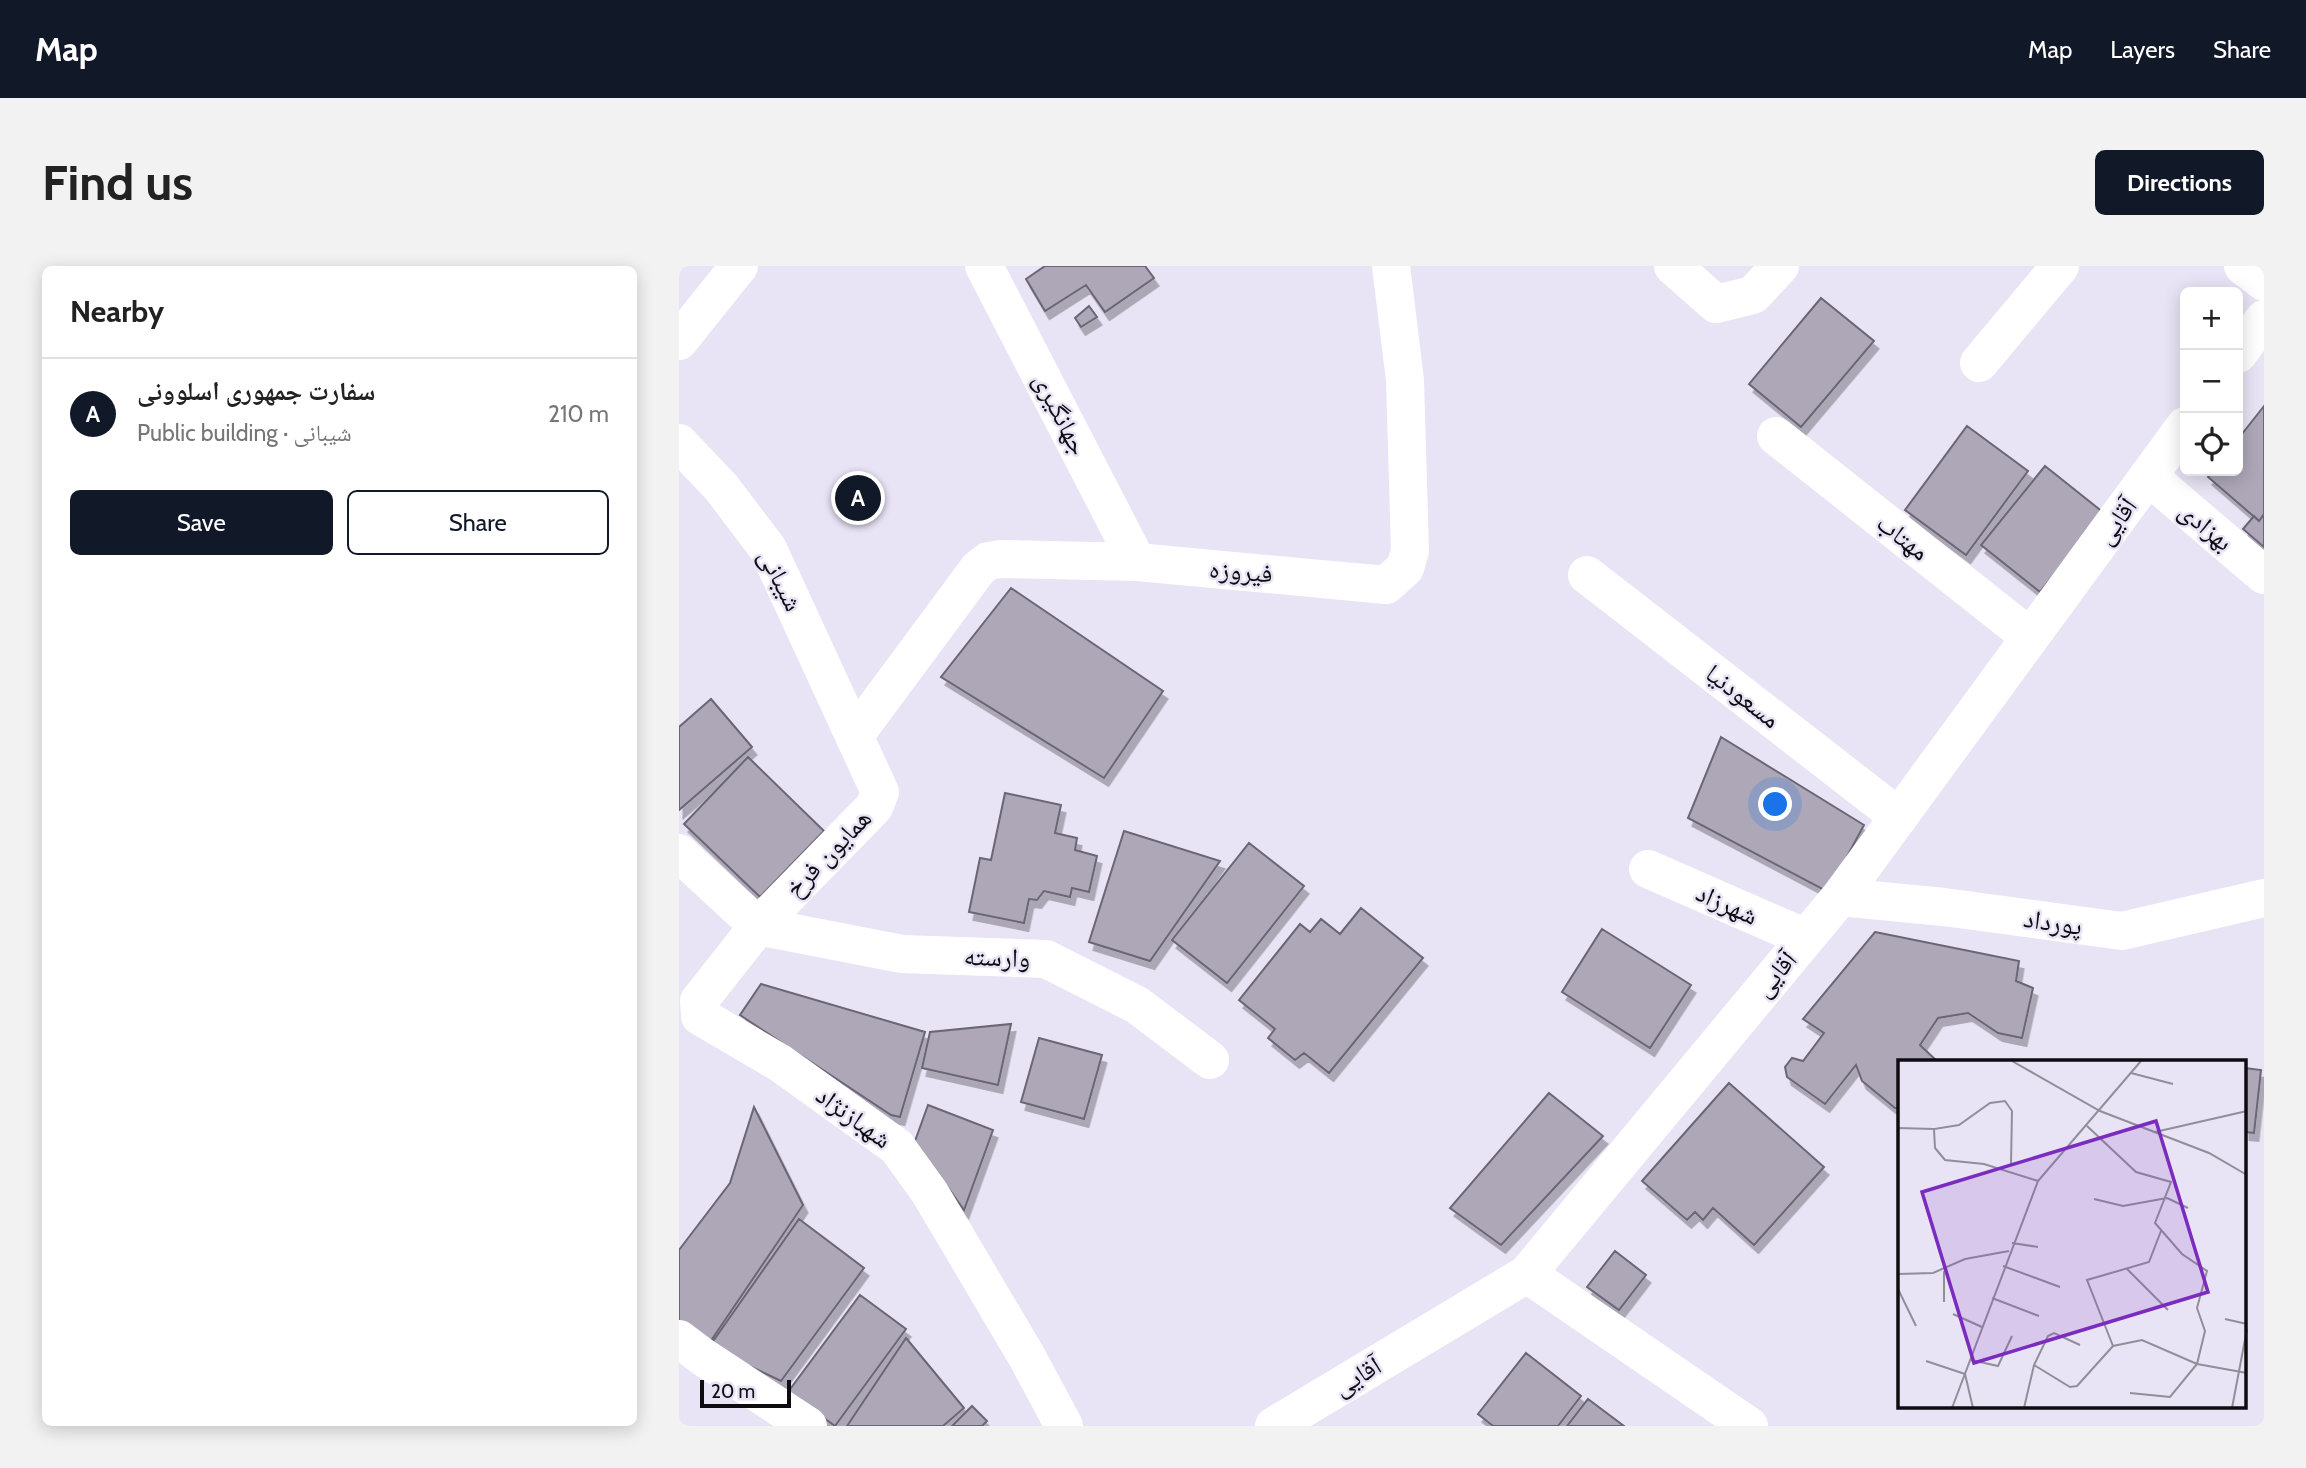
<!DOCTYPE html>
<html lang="en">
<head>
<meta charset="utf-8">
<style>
	body { margin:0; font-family:Cabin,"Noto Naskh Arabic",sans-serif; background:#f2f2f2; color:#222 }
	.controls { position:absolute; right:21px; top:21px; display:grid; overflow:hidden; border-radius:10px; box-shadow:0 4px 18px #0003 }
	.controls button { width:63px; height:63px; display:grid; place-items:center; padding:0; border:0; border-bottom:2px solid #e0e0e0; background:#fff; color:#222; font:35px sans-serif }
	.scale { position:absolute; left:21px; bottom:18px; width:91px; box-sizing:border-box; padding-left:7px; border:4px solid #0e0c11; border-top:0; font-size:19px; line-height:24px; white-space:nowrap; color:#0e0c11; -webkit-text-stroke:5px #e9e4f5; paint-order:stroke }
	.you { position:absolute; left:1097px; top:539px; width:24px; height:24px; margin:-18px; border:5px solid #fff; border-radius:50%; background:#1a73e8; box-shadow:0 0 0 10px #1a73e833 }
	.badge { display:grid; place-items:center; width:46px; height:46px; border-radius:50%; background:#111827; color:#fff; font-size:23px; font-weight:700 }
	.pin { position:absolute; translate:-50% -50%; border:4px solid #fff; box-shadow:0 2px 7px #0006 }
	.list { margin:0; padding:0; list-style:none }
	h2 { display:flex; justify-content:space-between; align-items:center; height:91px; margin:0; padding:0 28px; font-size:30px }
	h2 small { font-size:23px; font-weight:400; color:#767676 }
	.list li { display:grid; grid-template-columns:46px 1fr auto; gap:21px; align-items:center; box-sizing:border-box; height:112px; padding:0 28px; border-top:2px solid #e0e0e0 }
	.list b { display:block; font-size:26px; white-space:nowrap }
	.list p { margin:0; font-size:23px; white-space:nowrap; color:#767676 }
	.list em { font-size:23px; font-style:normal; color:#767676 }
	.actions { display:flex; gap:14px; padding:21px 28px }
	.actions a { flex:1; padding:16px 0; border:2px solid #111827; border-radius:10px; text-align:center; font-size:24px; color:#111827 }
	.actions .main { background:#111827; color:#fff }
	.icon { flex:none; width:38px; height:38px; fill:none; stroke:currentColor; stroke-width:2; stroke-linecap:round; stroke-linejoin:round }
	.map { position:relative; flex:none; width:1585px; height:1160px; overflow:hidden; border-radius:10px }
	header { display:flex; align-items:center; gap:42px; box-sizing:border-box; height:98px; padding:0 35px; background:#111827; color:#fff }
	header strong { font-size:33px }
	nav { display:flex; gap:38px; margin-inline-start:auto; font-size:24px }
	.intro { display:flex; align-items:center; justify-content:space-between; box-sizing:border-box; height:168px; padding:0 42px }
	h1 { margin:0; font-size:49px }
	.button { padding:18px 32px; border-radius:10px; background:#111827; color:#fff; font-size:24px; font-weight:700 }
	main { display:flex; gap:42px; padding:0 42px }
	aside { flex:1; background:#fff; border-radius:10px; box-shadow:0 4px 18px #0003 }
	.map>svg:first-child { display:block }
	.building { fill:#ada7b8; stroke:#6b6675; stroke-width:2; filter:url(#shadow) }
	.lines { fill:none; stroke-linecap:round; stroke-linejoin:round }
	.minor { stroke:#fff; stroke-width:38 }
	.labels { text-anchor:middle; stroke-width:5; stroke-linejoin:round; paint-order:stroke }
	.street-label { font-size:26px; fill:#0e0c11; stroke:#e9e4f5 }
	.inset-road { fill:none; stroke:#918e9a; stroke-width:2 }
	.view { fill:#7b2cbf; fill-opacity:0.15; stroke:#7b2cbf; stroke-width:3.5 }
	.inset-edge { fill:none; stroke:#0e0c11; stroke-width:3.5 }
</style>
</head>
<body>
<header>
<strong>Map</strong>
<nav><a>Map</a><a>Layers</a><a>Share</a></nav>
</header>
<div class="intro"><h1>Find us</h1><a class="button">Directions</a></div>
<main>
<aside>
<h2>Nearby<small></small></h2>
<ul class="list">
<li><span class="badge">A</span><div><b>سفارت جمهوری اسلوونی</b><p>Public building · شیبانی</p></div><em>210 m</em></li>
</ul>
<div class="actions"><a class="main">Save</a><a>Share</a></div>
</aside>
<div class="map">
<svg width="1585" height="1160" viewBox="0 0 1585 1160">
	<defs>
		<filter id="shadow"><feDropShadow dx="4.5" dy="8" stdDeviation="0" flood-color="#0004"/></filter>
	</defs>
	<rect width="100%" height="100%" fill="#e9e4f5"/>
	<path class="building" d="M366 0H466L475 12 426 46 407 19 366 45 347 13Z
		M1142 32 1195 75 1122 161 1070 118Z
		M410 40 418 51 402 61 396 52Z
		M1585 140V248L1580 255 1529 211 1534 205H1559V173Z
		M1288 160 1349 205 1287 289 1226 244Z
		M1366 200 1425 247 1361 326 1302 279Z
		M1585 248V281L1564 263 1575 250 1580 255Z
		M332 322 484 425 425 512 262 411Z
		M32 433 73 481 0 544V461Z
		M1042 471 1185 559 1149 626 1009 552Z
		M69 491 145 565 81 631 5 558Z
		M326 527 382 539 376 567 398 572 396 584 418 590 410 626 393 622 391 631 365 625 358 634 350 633 345 657 290 646 301 592 312 594Z
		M445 565 541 595 471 695 410 676Z
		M570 577 625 620 548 717 493 674Z
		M682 642 744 692 650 807 625 787 616 794 589 772 596 763 560 734 621 658 631 666 642 653 661 668Z
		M923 663 1012 719 971 782 883 726Z
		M1196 666 1340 695 1337 715 1354 722 1343 772 1319 767 1289 747 1259 752 1241 779 1259 796H1221V842H1216L1183 815 1177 799 1146 838 1108 811 1106 801 1113 792 1124 795 1145 767 1124 753Z
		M82 718 246 766 221 851 212 849 61 749Z
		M332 758 319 819 243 802 251 766Z
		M360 772 423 789 405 853 342 836Z
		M1566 802 1582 804 1575 867 1566 866Z
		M1050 817 1145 901 1075 979 1034 942 1024 954 1016 946 1008 954 963 915Z
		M870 827 924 870 822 979 771 942Z
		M249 839 314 864 285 944 236 875Z
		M75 841 124 939 29 1079 0 1057V984L51 917Z
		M120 953 185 1002 102 1115 30 1081Z
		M936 985 967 1009 940 1044 908 1021Z
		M181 1029 227 1063 156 1160 109 1126Z
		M227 1072 285 1142 264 1160H168Z
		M847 1087 902 1130 879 1160H814L799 1148Z
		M909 1133 945 1160H888Z
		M293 1140 308 1155 303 1160H273Z"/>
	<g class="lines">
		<path class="minor" d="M305 0 458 296
			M994 0 1037 38 1074 29 1101 0
			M1564 0 1585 16
			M0 75 60 0
			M1559 88 1585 53
			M1300 97 1381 0
			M1097 170 1351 371
			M0 177 42 221 89 283 201 526 195 541 79 660 20 735 21 750 101 797 218 881 251 927 348 1091 385 1160
			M1469 210 1585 309
			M908 309 1220 551
			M176 469 299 303 309 295 322 293 458 296 707 319 726 302 731 285 726 114 712 0
			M0 587 79 660
			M969 603 1127 672
			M1161 631 1265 641 1443 665 1585 632
			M79 660 223 688 367 693 458 739 531 794
			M848 1008 1070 1160
			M0 1073 24 1091 129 1160
			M595 1160 848 1008 1161 631 1506 160"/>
	</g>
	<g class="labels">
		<g class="street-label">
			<text transform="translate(382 148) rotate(63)" y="9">جهانگیری</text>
			<text transform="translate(1437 255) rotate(-54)" y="9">آقایی</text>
			<text transform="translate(1527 260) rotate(40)" y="9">بهزادی</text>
			<text transform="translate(1224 271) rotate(38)" y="9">مهتاب</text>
			<text transform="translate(562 305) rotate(5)" y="9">فیروزه</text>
			<text transform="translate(102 314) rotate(63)" y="9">شیبانی</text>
			<text transform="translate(1064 430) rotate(38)" y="9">مسعودنیا</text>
			<text transform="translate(149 587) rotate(-46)" y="9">همایون فرخ</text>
			<text transform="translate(1048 638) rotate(24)" y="9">شهرزاد</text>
			<text transform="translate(1374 656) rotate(8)" y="9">پورداد</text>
			<text transform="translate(318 691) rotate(2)" y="9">وارسته</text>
			<text transform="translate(1096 708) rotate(-50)" y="9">آقایی</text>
			<text transform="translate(175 851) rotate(36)" y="9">شهبازنژاد</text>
			<text transform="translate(678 1110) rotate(-31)" y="9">آقایی</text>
		</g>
	</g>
	<g transform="translate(1219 794)">
		<rect width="348" height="348" fill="#e9e4f5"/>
		<path class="inset-road" d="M114 1 202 51 311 93 349 115M233 13 275 24M189 66 238 112 273 122 257 163 284 194 309 211 299 248 307 271 299 304 272 337 232 333M0 68 36 69M257 72 349 51M113 104 114 51 107 41 92 43 61 65 36 69 37 88 47 100 86 104 140 121M269 138 290 148M196 139 225 146 269 138M114 183 140 187M105 206 162 227M229 209 270 250M0 214 35 213 67 199 111 191M0 229 18 266M94 238 141 256M46 242V211M55 254 84 267M327 259 349 264M215 286 189 220 251 202 263 171M73 300 100 306 114 276M28 301 67 314M136 305 172 327 179 326 215 286 244 280 299 304 349 313M67 314 75 348M54 348 140 121 243 1M126 348 136 305 150 276 156 273 182 285M334 348 349 269"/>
		<path class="view" d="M258 61 310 232 76 303 24 132Z"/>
		<rect width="348" height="348" class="inset-edge"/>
	</g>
</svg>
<div class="controls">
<button>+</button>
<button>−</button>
<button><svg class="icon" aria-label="locate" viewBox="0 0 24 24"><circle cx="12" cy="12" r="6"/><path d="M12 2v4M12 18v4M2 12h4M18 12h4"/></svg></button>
</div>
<div class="scale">20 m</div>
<div class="you"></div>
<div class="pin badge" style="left:179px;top:232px">A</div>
</div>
</main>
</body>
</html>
